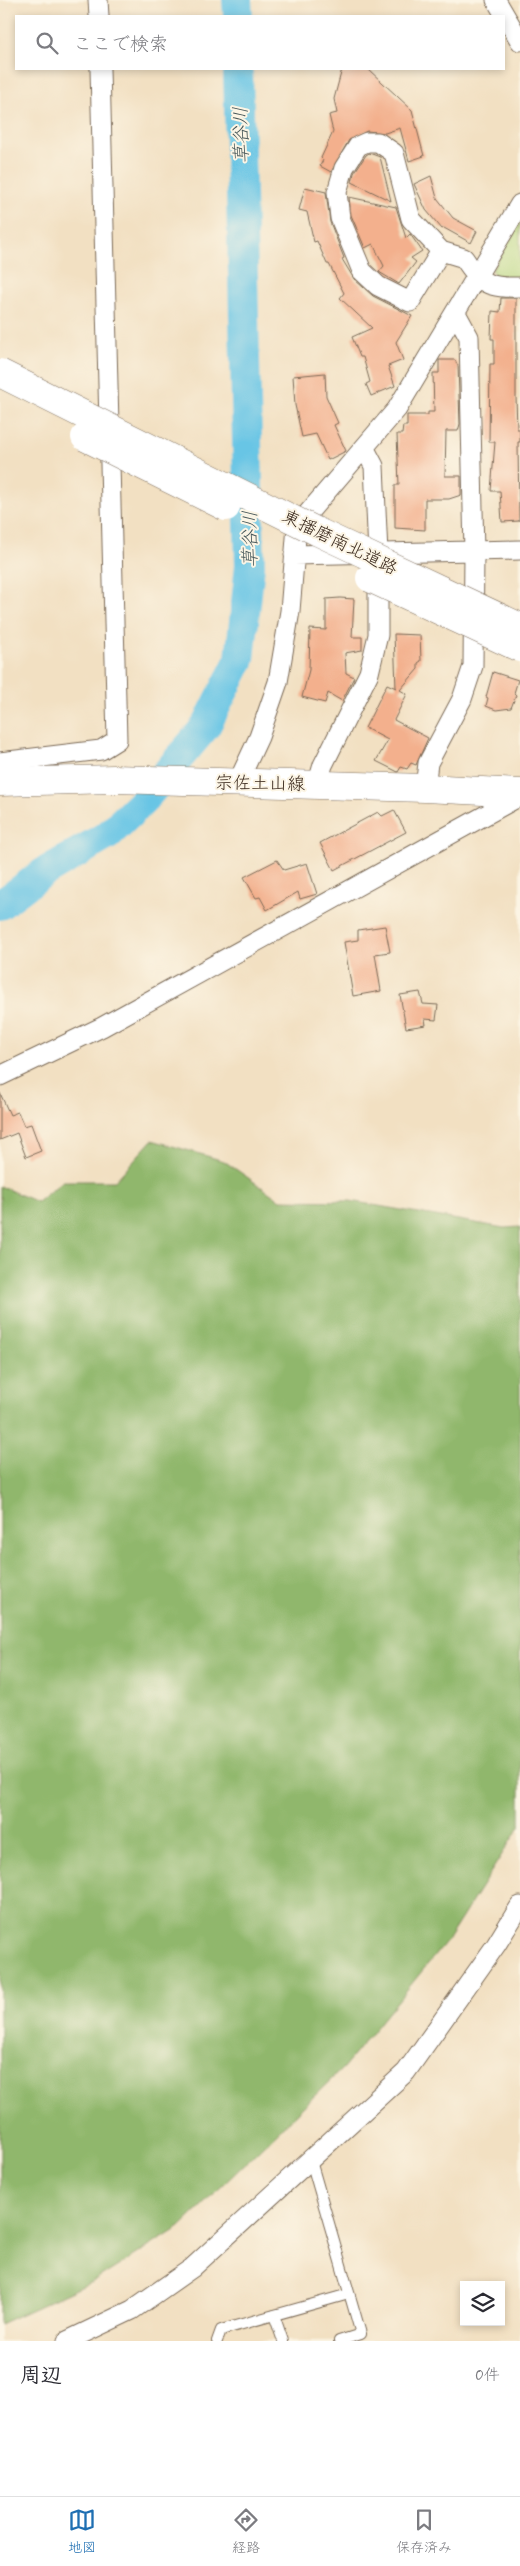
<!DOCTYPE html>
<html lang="ja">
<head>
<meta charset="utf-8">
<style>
	body { margin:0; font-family:Mynerve,"Klee One",sans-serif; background:#f7f7f7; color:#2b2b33 }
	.controls { position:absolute; right:15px; bottom:15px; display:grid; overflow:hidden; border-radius:0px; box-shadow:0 2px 8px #0003 }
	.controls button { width:45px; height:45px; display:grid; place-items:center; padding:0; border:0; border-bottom:1px solid #e1e1e2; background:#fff; color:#2b2b33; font:25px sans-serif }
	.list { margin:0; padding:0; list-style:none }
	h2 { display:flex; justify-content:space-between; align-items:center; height:65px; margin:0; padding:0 20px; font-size:21px }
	h2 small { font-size:16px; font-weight:400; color:#7c7c81 }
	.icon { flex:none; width:28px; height:28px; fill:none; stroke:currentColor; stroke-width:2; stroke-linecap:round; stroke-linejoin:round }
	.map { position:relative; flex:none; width:520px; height:2341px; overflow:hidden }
	.search { position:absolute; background:#fff; box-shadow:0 2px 8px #0003; left:15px; right:15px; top:15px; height:55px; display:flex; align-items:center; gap:12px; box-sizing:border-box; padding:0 18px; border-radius:0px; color:#7c7c81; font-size:19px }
	.sheet { height:155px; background:#fff }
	nav { display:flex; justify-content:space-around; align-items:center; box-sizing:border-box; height:70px; border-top:1px solid #e1e1e2; background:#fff; font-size:14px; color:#7c7c81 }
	nav a { display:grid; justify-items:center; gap:2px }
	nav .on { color:#1f6fb2 }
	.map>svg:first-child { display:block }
	.green { fill:#b6d67d; stroke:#78804e }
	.forest { fill:#90b76c; stroke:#667045 }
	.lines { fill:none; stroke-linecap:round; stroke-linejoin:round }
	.river { stroke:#67c5e5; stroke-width:30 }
	.building { fill:#f3b08d }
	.lane-casing { stroke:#7b6a57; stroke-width:12 }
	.street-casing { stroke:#7b6a57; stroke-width:21 }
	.primary-casing { stroke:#7b6a57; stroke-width:29 }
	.lane { stroke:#fff; stroke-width:10 }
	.street { stroke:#fff; stroke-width:19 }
	.primary { stroke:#fff; stroke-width:28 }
	.highway-bridge-casing { stroke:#7b6a57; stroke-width:29; stroke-linecap:butt }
	.highway-bridge { stroke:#fff; stroke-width:28 }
	.labels { text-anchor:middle; stroke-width:4; stroke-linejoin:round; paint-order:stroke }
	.street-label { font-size:18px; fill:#3b2a1e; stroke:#fcf5e5 }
	.water-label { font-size:19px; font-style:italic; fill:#48585a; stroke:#fcf5e5 }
</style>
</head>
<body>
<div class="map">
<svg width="520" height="2341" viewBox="0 0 520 2341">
	<rect width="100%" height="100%" fill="#fcf5e5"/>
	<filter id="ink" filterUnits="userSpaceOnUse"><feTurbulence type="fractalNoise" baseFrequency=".02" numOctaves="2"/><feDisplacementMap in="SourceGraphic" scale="10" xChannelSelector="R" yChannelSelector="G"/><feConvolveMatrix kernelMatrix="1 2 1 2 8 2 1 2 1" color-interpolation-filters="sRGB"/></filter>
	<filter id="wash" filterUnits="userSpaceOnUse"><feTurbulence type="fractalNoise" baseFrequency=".0096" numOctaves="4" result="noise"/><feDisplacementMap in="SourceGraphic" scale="20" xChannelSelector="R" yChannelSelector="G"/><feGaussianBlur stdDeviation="1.12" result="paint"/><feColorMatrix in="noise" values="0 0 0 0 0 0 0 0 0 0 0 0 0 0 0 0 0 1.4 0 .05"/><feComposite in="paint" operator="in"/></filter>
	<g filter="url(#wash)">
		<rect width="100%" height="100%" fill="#f2e0c2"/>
		<path class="green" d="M520 222V279H496L492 270Z"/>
		<path class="forest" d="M152 1140 224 1161 280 1200 350 1201 504 1228 520 1227V1826L449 1938 343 2068 180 2227 96 2280 0 2324V1186L37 1202 63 1181H115Z"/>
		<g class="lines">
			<path class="river" d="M237 0 238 16
				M0 905 43 873 108 835 141 803 206 726 240 659 250 565 238 69"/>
		</g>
		<g id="blocks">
			<path class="building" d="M342 69H368L412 110 424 156 409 161 400 128 385 133 367 131 349 140 331 172 320 166 323 160 321 158 333 132 329 115 337 113 334 99Z
				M369 153 380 157 391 201 352 182 354 173 366 155Z
				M431 176 437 198 453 218 477 231 471 243 444 228 442 229 426 210 414 184Z
				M305 187 326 192 330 222 344 258 342 259 354 279 373 296 412 316 396 342 403 360 388 366 395 386 371 396 366 384 370 382 363 357H360L352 337 372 328 340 298 344 293 329 264H327L317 241 314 242 307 212 299 210Z
				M349 197 396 207 406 238 410 234 422 251 411 258 416 262 399 284 379 272 384 266 373 244 365 248 351 215Z
				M501 298H516V397L517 429H520V442H518L519 521 502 522 500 491H491L495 442H489L490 364H494V339H491L492 311 500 312Z
				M439 360H455L458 366 460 424 458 431H446L445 476H461V495L449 499H425V530L395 528V485H399L397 434H402L403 426H407V415H428V412H434L433 373H439Z
				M325 373 326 396 338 423 334 425 346 451 328 460 316 434 302 437 295 405 293 376Z
				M340 598 354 599 352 637H362V650L345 653 346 673 354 677 342 701 328 693 325 703 302 697 309 670 310 629 326 630V599Z
				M394 634 420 635 421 661 418 663V669L400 690 407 694 394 720 428 738 416 765 411 763 407 769 401 767 398 772 376 761 388 740 365 728 387 684 396 688Z
				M493 672 518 680 514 693 516 695 511 708 496 710 486 706 488 698 486 697Z
				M394 810 406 832 334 870 320 843 378 812 382 816Z
				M277 860 284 870 307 863 317 894 300 899 298 892 267 910 260 897 256 898 244 877Z
				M385 926 390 952 375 954 381 991 353 996 344 942 358 940V930Z
				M420 992 423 1004 438 1005 436 1020 425 1019 426 1025 406 1028 400 995Z
				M0 1093 10 1115 18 1112 24 1126 31 1124 41 1151 26 1157 17 1133 0 1140Z"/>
		</g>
	</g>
	<g filter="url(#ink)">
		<use href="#blocks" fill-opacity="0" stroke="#7b6a57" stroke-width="1"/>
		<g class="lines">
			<defs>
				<path id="lane" d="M311 2161 361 2334 339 2341
					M274 2315 283 2341
					M217 2341 221 2330 349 2294"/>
				<path id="street" d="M98 0 99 16
					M496 0 520 41
					M441 251 410 302 378 286 362 271 340 218 337 192 344 168 358 146 367 142H378L394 153 411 219 441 251 464 258C481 285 489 288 520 287
					M294 555 520 550
					M0 762 101 750 117 740 100 69
					M238 782 259 737 278 682 290 611 297 526 397 409 520 204
					M317 785 323 765 369 673 378 635V553L374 466 365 449
					M425 788 428 763 462 699 473 666 474 552 469 337 456 313
					M0 1076 102 1027 520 796
					M67 2341 132 2310 192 2268 406 2072 496 1945 520 1906"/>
				<path id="primary" d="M0 782 114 779 425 788 520 793"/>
			</defs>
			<use href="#lane" class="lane-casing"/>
			<use href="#street" class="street-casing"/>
			<use href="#primary" class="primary-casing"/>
			<use href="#lane" class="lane"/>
			<use href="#street" class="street"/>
			<use href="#primary" class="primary"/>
			<defs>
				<path id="highway-bridge" d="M0 373 316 531 520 627
					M85 437 226 507
					M370 578 520 648"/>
			</defs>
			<use href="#highway-bridge" class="highway-bridge-casing"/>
			<use href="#highway-bridge" class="highway-bridge"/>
		</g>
	</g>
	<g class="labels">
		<g class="street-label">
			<text transform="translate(340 542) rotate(26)" y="6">東播磨南北道路</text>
			<text transform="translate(260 783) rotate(1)" y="6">宗佐土山線</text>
		</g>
		<g class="water-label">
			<text transform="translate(240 135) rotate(-91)" y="7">草谷川</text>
			<text transform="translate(249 539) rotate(-90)" y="7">草谷川</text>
		</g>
	</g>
</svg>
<div class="controls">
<button><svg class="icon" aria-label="layers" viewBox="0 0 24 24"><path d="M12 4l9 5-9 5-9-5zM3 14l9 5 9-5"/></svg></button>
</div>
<div class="search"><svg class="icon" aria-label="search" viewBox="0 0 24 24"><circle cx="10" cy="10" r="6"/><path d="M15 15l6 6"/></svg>ここで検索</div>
</div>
<section class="sheet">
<h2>周辺<small>0件</small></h2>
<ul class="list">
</ul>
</section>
<nav>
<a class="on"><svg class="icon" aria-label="map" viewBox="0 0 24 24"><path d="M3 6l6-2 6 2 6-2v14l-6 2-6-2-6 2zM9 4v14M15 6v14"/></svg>地図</a>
<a><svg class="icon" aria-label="directions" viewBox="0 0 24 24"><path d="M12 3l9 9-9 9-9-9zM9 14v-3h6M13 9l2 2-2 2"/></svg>経路</a>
<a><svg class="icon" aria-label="saved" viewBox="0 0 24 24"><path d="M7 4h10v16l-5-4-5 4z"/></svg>保存済み</a>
</nav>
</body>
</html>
